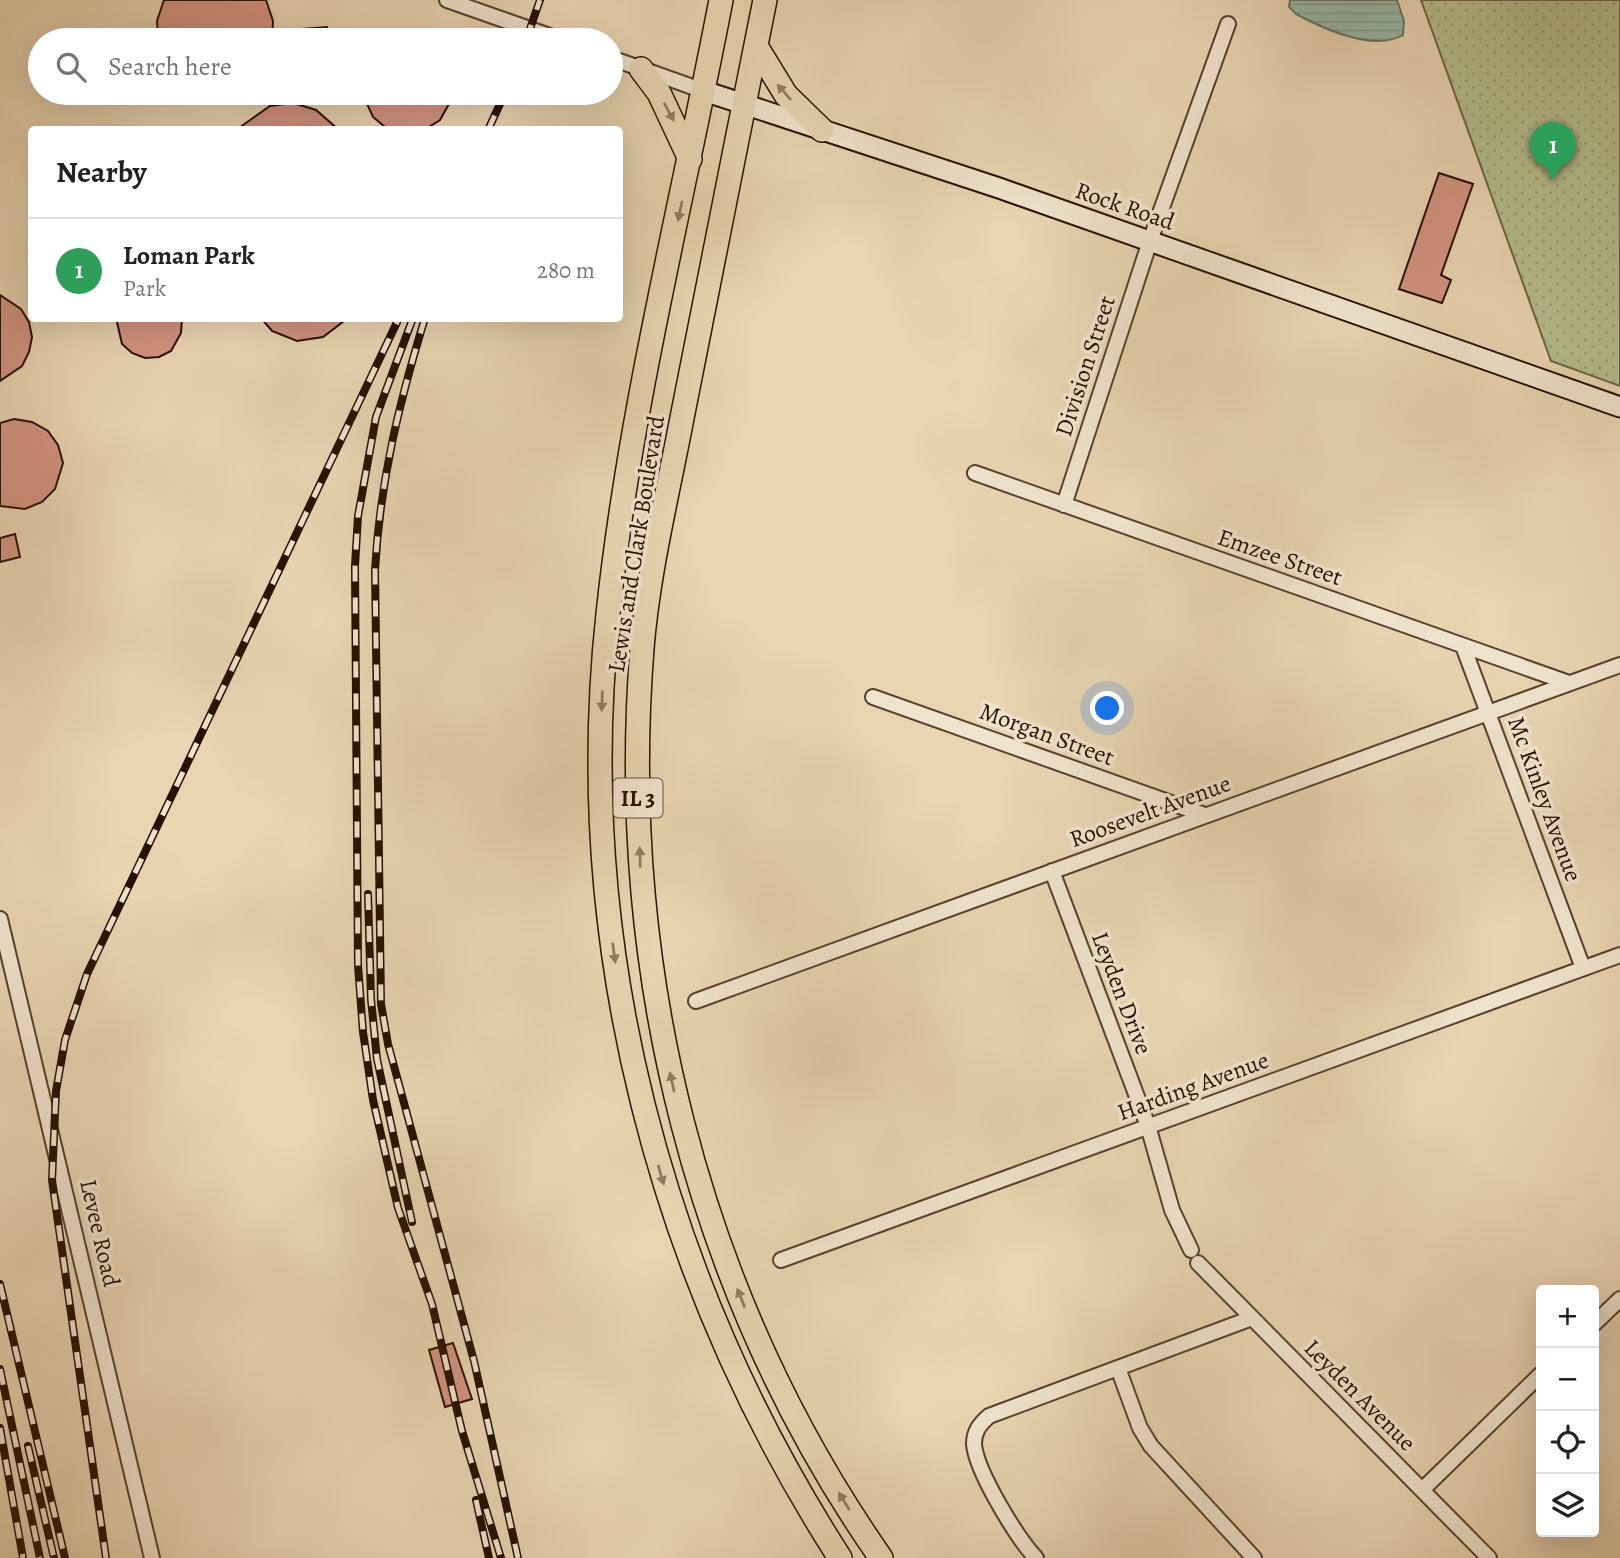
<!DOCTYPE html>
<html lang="en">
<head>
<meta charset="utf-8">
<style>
	body { margin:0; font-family:Alegreya,serif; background:#f6f6f6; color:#222 }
	.controls { position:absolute; right:21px; bottom:21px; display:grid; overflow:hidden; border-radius:7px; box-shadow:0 7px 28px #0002 }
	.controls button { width:63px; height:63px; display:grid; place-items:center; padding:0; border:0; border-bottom:2px solid #e0e0e0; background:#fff; color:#222; font:35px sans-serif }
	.you { position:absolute; left:1108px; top:709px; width:24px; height:24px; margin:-18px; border:5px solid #fff; border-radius:50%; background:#1a73e8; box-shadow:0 0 0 10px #1a73e833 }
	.badge { display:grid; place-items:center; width:46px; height:46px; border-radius:50%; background:#111827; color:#fff; font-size:23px; font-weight:700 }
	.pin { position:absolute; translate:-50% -58px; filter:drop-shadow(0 2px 4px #0008) }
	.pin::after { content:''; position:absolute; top:37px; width:24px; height:21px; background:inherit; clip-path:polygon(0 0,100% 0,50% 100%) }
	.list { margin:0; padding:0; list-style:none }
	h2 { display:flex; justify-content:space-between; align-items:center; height:91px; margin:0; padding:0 28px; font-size:30px }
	h2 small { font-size:23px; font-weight:400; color:#767676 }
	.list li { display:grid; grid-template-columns:46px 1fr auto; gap:21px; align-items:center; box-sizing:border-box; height:105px; padding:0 28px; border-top:2px solid #e0e0e0 }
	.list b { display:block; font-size:26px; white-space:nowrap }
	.list p { margin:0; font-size:23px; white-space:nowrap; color:#767676 }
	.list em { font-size:23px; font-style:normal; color:#767676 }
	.icon { flex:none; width:38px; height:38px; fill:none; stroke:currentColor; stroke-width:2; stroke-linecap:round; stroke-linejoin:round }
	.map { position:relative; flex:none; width:1620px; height:1558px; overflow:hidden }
	.search { position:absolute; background:#fff; box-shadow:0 7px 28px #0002; left:28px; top:28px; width:595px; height:77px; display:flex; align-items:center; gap:18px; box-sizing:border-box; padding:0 24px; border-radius:38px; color:#767676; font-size:26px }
	.panel { position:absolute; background:#fff; box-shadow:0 7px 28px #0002; left:28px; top:126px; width:595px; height:196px; border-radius:7px }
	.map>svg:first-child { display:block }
	.park { fill:url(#park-dots); stroke:#6e6647; stroke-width:2 }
	.water { fill:url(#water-rules); stroke:#6a7565; stroke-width:2 }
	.building { fill:#d39482; stroke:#261000; stroke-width:2 }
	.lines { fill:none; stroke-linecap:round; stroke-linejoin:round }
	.minor-casing { stroke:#57412d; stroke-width:18 }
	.secondary-casing { stroke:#261000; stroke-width:23 }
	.trunk-casing { stroke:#261000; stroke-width:26 }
	.minor { stroke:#f1e4ce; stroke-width:14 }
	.secondary { stroke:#f1e4ce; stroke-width:19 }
	.trunk { stroke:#ead5b3; stroke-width:23 }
	.rail-casing { stroke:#261000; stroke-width:8 }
	.rail { stroke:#f1e4ce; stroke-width:5; stroke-dasharray:16; stroke-linecap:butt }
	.oneway { fill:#927c62 }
	.labels { text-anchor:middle; stroke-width:7; stroke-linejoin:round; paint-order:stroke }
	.shield { fill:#f1e4ce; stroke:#63503e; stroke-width:2 }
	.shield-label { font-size:23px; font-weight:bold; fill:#261000 }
	.street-label { font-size:24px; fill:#261000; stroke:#f1e4ce }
</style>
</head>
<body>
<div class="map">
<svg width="1620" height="1558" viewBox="0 0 1620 1558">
	<defs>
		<pattern id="park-dots" width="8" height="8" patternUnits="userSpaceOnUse" patternTransform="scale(1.75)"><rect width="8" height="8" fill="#b6bd8e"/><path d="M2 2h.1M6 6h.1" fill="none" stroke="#9ca179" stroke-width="1.8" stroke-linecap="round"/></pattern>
		<pattern id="water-rules" width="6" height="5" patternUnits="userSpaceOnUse" patternTransform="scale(1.75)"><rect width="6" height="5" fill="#98b9a9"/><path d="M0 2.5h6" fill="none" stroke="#839e90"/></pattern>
	</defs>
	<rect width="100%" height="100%" fill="#ead5b3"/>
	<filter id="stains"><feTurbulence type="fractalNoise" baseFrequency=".00286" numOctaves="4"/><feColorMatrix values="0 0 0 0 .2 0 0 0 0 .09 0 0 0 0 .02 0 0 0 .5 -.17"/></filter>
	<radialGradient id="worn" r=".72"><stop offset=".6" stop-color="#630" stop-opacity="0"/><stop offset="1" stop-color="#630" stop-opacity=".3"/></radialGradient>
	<path class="park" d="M1421 0H1620V386L1551 361Z"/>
	<path class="water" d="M1290 0H1397L1404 21 1403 35C1373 52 1324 29 1296 14L1289 7Z"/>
	<path class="building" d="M164 0H266L273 21 272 40H158L157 21Z
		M327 27V40H289L288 30Z
		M362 93H455L440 120 424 130 385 127 373 117Z
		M293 103 316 110 339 130H236L270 106Z
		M1439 173 1473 184 1441 275 1451 280 1442 303 1399 289Z
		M0 295 21 309 29 322 32 337 29 352 22 366 0 381Z
		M116 318H182L181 333 171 351 159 357 145 358 132 353 122 344Z
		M261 318H348L323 337 297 341 272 331Z
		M14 419 32 422 48 431 58 445 63 463 55 489 42 502 25 509 0 506V423Z
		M15 534 20 557 0 562V538Z
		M453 1343 472 1399 445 1407 429 1350Z"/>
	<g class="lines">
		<defs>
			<path id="minor" d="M447 0 561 40
				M611 58 704 91
				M975 473 1569 683
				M1064 505 1150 241 1228 24
				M1463 646 1583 968
				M873 697 1205 815
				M1052 871 1148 1126 1172 1210 1191 1250
				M0 919 152 1558
				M696 1001 1620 665
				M781 1260 1620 955
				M1198 1263 1489 1558
				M1594 1324 1620 1299
				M1118 1368 1140 1428 1151 1446 1254 1558
				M1422 1490 1541 1374
				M1036 1558C1017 1538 976 1471 974 1444 974 1431 980 1424 989 1416L1252 1318"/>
			<path id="secondary" d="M704 91 999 188 1620 407"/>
			<path id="trunk" d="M721 0C682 204 630 407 608 614 572 945 661 1280 840 1558
				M765 0C737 141 708 282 681 423 667 497 648 573 642 648 617 968 696 1293 881 1558
				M756 46 786 95 822 130
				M641 69 659 93 690 159"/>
		</defs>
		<use href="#minor" class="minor-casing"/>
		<use href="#secondary" class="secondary-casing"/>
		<use href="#trunk" class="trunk-casing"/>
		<use href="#minor" class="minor"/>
		<use href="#secondary" class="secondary"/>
		<use href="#trunk" class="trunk"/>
		<defs>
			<path id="rail" d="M526 40 540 0
				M488 130 505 93
				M413 318 376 417 358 516 355 566 358 965 363 1032 373 1100 398 1208 432 1304 462 1431 501 1558
				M425 318C399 403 380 481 375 570L381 1004 388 1044 474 1361 518 1558
				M368 894 371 999 377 1059 412 1222
				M0 1284 65 1558
				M0 1369 40 1558
				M0 1428 23 1558
				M28 1446 54 1558
				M476 1500 489 1558
				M106 1558 52 1180 56 1091 65 1040 87 974 399 318"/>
		</defs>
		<use href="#rail" class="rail-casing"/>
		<use href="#rail" class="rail"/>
	</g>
	<defs><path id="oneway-solid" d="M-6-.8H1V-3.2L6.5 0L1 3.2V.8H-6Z" transform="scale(1.75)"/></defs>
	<g class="oneway">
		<use href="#oneway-solid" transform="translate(784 92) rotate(-131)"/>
		<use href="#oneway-solid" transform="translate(669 112) rotate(62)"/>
		<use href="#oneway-solid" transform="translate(680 211) rotate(102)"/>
		<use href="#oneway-solid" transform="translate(602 701) rotate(92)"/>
		<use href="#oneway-solid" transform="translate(640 857) rotate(-92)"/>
		<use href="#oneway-solid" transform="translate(614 953) rotate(82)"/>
		<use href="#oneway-solid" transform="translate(672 1082) rotate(-103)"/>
		<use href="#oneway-solid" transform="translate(661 1175) rotate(74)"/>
		<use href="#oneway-solid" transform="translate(741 1298) rotate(-112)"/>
		<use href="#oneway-solid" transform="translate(844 1501) rotate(-122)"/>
	</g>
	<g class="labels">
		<rect class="shield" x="613.5" y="778.5" width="49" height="39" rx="5"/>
		<g class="shield-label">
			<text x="638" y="806">IL 3</text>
		</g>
		<g class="street-label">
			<text transform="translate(1125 206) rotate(19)" y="8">Rock Road</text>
			<text transform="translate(1085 366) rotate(-72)" y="8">Division Street</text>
			<text transform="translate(636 544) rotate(-81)" y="8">Lewis and Clark Boulevard</text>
			<text transform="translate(1280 557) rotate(19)" y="8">Emzee Street</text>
			<text transform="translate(1047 734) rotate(20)" y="8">Morgan Street</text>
			<text transform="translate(1545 799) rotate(70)" y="8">Mc Kinley Avenue</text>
			<text transform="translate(1150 811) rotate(-20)" y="8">Roosevelt Avenue</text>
			<text transform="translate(1122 993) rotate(69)" y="8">Leyden Drive</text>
			<text transform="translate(1193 1086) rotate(-20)" y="8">Harding Avenue</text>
			<text transform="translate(100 1233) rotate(77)" y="8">Levee Road</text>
			<text transform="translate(1360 1395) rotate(45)" y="8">Leyden Avenue</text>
		</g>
	</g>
	<rect width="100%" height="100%" filter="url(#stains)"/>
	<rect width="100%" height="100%" fill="url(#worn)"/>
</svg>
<div class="controls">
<button>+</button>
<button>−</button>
<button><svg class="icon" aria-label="locate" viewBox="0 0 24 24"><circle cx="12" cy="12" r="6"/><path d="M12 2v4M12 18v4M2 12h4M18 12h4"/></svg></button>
<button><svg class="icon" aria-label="layers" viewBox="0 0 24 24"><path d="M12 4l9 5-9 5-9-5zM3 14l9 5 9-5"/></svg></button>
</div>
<div class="you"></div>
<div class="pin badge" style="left:1553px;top:180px;background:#2e9e5b">1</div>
<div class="search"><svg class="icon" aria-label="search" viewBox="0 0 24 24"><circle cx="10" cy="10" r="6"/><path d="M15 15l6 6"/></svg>Search here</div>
<section class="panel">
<h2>Nearby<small></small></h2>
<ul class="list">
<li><span class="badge" style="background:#2e9e5b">1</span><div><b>Loman Park</b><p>Park</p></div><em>280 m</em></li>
</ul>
</section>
</div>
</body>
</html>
